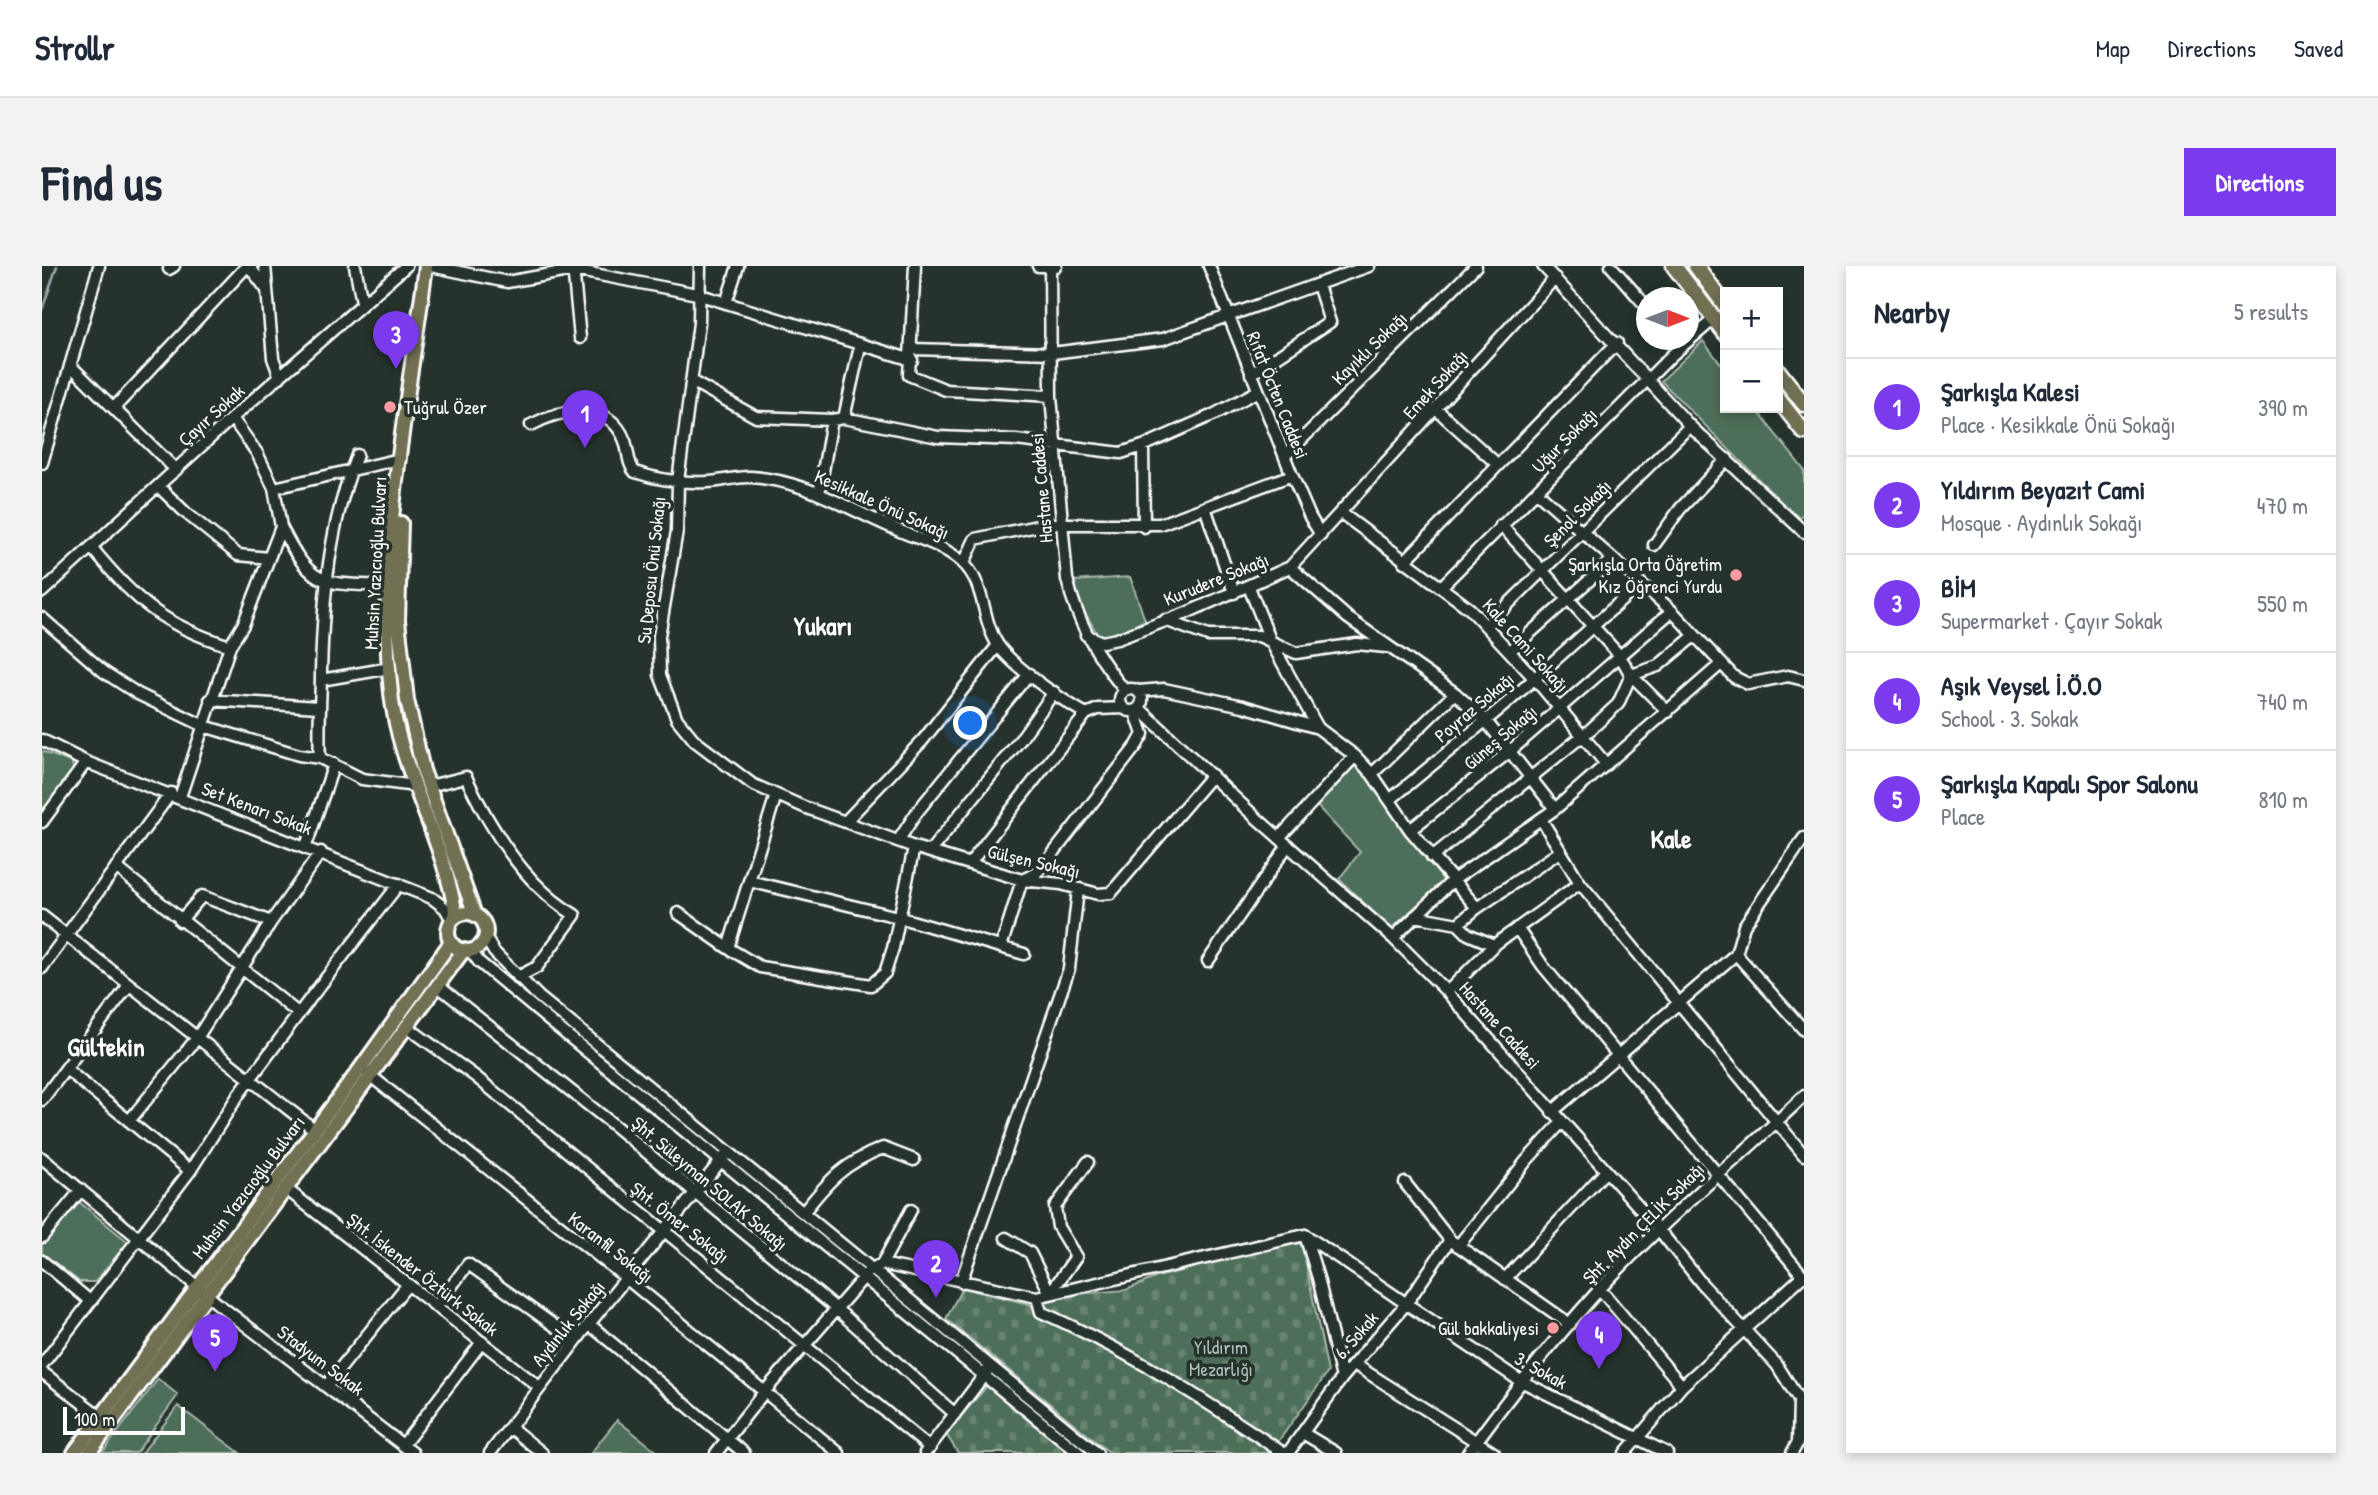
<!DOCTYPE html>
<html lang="en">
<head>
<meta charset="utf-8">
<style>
	body { margin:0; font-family:"Patrick Hand",sans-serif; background:#f2f2f3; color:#1f2937 }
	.controls { position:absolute; right:21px; top:21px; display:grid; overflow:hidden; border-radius:0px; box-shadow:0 4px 10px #0003 }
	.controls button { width:63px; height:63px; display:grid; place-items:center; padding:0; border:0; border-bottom:2px solid #e0e1e3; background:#fff; color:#1f2937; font:35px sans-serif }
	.compass { position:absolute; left:1594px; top:21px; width:63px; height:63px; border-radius:50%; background:#fff; box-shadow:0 4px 10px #0003; rotate:90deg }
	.scale { position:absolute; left:21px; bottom:18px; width:122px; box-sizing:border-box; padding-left:7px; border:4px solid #fff; border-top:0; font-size:19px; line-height:24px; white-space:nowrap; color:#fff; -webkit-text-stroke:5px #26332d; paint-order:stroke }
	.you { position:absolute; left:929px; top:458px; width:24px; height:24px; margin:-18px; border:5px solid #fff; border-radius:50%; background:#1a73e8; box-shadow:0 0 0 10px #1a73e833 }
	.badge { display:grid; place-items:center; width:46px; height:46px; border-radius:50%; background:#7c3aed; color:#fff; font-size:23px; font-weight:700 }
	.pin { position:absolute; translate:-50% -58px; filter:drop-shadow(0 2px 4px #0008) }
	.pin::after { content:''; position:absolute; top:37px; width:24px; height:21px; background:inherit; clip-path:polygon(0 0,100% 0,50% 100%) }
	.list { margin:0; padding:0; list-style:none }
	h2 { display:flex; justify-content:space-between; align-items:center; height:91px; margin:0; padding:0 28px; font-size:30px }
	h2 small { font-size:23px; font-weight:400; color:#747a83 }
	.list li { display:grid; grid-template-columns:46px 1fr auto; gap:21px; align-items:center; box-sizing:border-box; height:98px; padding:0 28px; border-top:2px solid #e0e1e3 }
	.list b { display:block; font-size:26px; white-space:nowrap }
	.list p { margin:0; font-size:23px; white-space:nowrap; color:#747a83 }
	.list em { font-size:23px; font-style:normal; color:#747a83 }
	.map { position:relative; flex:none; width:1762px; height:1187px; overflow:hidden; border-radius:0px }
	header { display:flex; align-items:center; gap:42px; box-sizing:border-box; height:98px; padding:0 35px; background:#fff; border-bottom:2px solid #e0e1e3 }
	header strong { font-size:33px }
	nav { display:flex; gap:38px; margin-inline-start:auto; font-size:24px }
	.intro { display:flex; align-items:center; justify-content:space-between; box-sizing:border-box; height:168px; padding:0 42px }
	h1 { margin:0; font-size:49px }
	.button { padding:18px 32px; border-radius:0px; background:#7c3aed; color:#fff; font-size:24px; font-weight:700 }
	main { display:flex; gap:42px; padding:0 42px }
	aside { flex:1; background:#fff; border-radius:0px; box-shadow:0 4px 10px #0003 }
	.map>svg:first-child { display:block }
	.cemetery { fill:url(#cemetery-stones); stroke:#a6b6ac; stroke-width:2 }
	.green { fill:#4d6e58; stroke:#a6b6ac; stroke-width:2 }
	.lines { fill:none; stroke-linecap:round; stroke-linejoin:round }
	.stream { stroke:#98a7ab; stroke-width:2.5 }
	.minor-casing { stroke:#fff; stroke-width:15 }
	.major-casing { stroke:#fff; stroke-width:18 }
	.highway-casing { stroke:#fff; stroke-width:19 }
	.minor { stroke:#26332d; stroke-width:10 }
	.major { stroke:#716f52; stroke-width:12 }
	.highway { stroke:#716f52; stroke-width:14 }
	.poi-dot { fill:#ff9aa2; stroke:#26332d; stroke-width:2.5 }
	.labels { text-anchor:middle; stroke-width:7; stroke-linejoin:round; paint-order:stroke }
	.street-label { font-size:19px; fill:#fff; stroke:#26332d }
	.poi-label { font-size:19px; fill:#fff; stroke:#26332d; text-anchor:end }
	.park-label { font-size:19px; fill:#afbeb4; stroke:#26332d }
	.district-label { font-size:26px; font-weight:bold; fill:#fff; stroke:#26332d }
</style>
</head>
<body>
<header>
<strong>Strollr</strong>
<nav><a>Map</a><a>Directions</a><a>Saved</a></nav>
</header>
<div class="intro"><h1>Find us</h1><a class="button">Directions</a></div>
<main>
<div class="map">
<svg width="1762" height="1187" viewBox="0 0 1762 1187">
	<defs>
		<pattern id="cemetery-stones" width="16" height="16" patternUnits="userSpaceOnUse" patternTransform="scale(1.75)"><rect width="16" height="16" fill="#4d6e58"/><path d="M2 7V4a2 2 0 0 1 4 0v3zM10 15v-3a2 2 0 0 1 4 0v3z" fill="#688471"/></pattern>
	</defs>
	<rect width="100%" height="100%" fill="#26332d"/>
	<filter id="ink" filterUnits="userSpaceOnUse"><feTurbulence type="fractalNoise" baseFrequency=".0143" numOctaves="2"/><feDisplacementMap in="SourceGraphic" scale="14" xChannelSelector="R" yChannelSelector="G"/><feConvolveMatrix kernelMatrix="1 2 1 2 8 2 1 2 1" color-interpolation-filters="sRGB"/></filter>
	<g filter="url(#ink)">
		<path class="cemetery" d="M1259 974 1286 1106 1228 1187H1068L904 1053 920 1022 991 1039 1034 1028 1084 1024 1115 1011Z
			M950 1114 1034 1187H916L904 1168Z"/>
		<path class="green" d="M1661 75 1683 103V142H1713L1762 204V247L1756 253 1619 115Z
			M1088 311 1103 354 1060 376 1037 336 1032 315Z
			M0 485 30 497 32 506 0 548Z
			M1313 500 1344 531 1356 555 1402 615 1349 663 1297 613 1318 586 1275 540Z
			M36 935 86 976 53 1016H38L0 987V979Z
			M116 1113 136 1129 94 1187H60Z
			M136 1140 198 1187H100Z
			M575 1154 617 1187H549Z"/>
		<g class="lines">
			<path class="stream" d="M0 44 15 0"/>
			<defs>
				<path id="minor" d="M207 0 225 24
					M223 0 231 92 238 111
					M313 0 320 36
					M389 0 465 16 532 4 655 28 870 94
					M658 0 657 57 636 215 635 265 617 370 618 409 635 453 653 475 710 518 762 541 872 581 980 614 1019 618 1056 628 1069 627 1170 509
					M873 0 867 109 904 124 1009 130
					M996 0H1014
					M1008 0 1009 130 1025 313C1035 356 1055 390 1083 425
					M1167 0 1250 209 1268 251 1279 269
					M1501 0 1648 160 1762 266
					M1569 0 1604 40
					M531 1 538 72
					M127 3 132 0
					M684 37 696 0
					M871 83 1010 87 1121 73 1327 0
					M28 99 134 204
					M1209 108 1288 56 1276 19
					M649 115 714 151 790 154 802 152 818 80
					M72 142 205 0
					M1394 143 1455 198
					M802 152 896 171 974 174 1079 187 1101 180 1173 148 1216 125
					M489 159C520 142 568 134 583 175 587 186 585 197 593 206 616 214 642 217 666 216 680 216 695 210 709 211 764 214 809 245 858 265 880 274 902 280 920 296 944 317 939 354 956 379 971 401 1020 434 1044 448
					M1101 180 1102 261
					M1243 190 1434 0
					M0 197 57 0
					M117 221 144 247 196 289 227 292
					M232 222 358 193
					M1495 226 1630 345 1692 411 1706 418 1746 410 1762 414
					M777 228 790 154
					M1163 241 1192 327
					M1299 247 1428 343 1493 413 1564 498
					M1459 259 1578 390 1589 409 1626 446
					M239 261C271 324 281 317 347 320
					M1612 279 1638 243 1685 193
					M50 282C93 335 122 360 188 380
					M1362 296 1575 77
					M922 297 933 273 1005 258H1118L1250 209
					M1248 301 1306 352 1413 427 1444 455 1513 543
					M1207 321 1229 376 1276 462
					M1399 321 1630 89 1672 53
					M0 326 190 152 364 0
					M0 352 62 406 96 428 162 460 257 489 278 492 320 513 373 520
					M1123 354 1166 370H1217L1254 387 1315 378 1344 381
					M1445 359 1648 160
					M1044 369 1060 376 1075 373 1142 348 1248 301 1513 12
					M1468 385 1569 295
					M279 414 348 402
					M1078 434a11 11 0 1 1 22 0a11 11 0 1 1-22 0Z
					M1096 425 1122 423 1201 440 1276 462 1313 490 1330 508 1368 564 1435 642
					M168 434 276 441
					M1097 442 1210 548 1351 672 1405 726 1618 965 1660 1018 1735 1099 1757 1134 1756 1176 1750 1187
					M0 474 44 496 390 632 403 642 410 654
					M278 492C276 463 279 435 279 406 281 331 287 259 315 189
					M1330 508 1413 427
					M387 520 424 511C448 562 483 620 533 649L495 701 476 711
					M138 531 188 380 201 359 239 261 232 222 215 187 190 152
					M1349 533 1465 437 1598 318
					M1499 553 1538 617 1762 889
					M804 555 881 474 956 379
					M0 556 44 496
					M1368 564 1467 486 1630 345
					M1237 572 1313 490
					M856 575 875 546 987 408
					M264 580 292 498
					M889 584 978 474 1012 426
					M1390 591 1549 463 1576 438 1589 409 1616 400 1652 370
					M928 597 1044 448 1056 443 1080 442
					M74 601 257 748
					M707 615 856 651 982 688
					M636 647 686 682 734 529
					M0 650 273 864
					M1373 650 1416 658 1435 642 1519 585
					M138 655 160 630 229 656
					M1416 658 1426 668 1452 679
					M1475 662 1501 700 1762 1011
					M443 671 452 686 497 731 1055 1187
					M1351 672 1410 615 1513 543 1679 398
					M959 681 980 614 993 608 1003 598 1095 479 1101 468 1093 445
					M686 682 718 701 829 719 843 707 851 682 872 581
					M428 684 437 696 504 752 1037 1187
					M1694 688 1762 764
					M1166 695 1246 579
					M0 702 129 527
					M395 719 568 856 791 1040 913 1148
					M1405 726 1452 679 1538 617
					M364 760 434 811 888 1182
					M24 803 148 905
					M325 807 584 1012 797 1187
					M0 834 87 719
					M1510 846 1694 688 1702 660 1762 572
					M87 855 155 772 229 656 279 586
					M0 892 176 1038 371 1187
					M1363 917 1408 974 1528 1058
					M243 922 497 1121
					M761 947C786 915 802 897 841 882L872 894
					M1263 969 1477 1114 1625 1187
					M0 971 39 924
					M964 972 988 987 1008 1027 1034 991 1016 961 1013 941 1046 896
					M1416 980 1485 894 1520 856
					M0 995 48 1035
					M840 998 869 944
					M1463 1013 1564 905
					M919 1016 1027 703 1036 624
					M1558 1023 1640 1120
					M995 1031 999 1046C1085 1084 1163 1134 1241 1187
					M394 1041 426 998 534 1075
					M547 1058 702 1187
					M1312 1098 1452 1187
					M0 1099 148 905 197 828 270 730 357 618
					M0 1106 59 1151
					M285 1119 366 1018
					M468 1161 500 1187
					M1261 1167 1294 1187
					M361 1179 440 1076
					M448 1187 547 1058 682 891
					M674 1187 723 1125 829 1003 840 998 995 1031 1263 969 1276 1012 1300 1112
					M883 1187 946 1104
					M1246 1187 1300 1112 1364 1038 1408 974
					M1426 1187C1467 1130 1509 1077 1556 1025 1620 955 1694 895 1762 830
					M1583 1187 1640 1120 1761 1010"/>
				<path id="major" d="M384 0C366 137 334 289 349 427 357 505 402 573 414 650
					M359 257 356 354 365 434 381 504 433 649
					M406 666a19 19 0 1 1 38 0a19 19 0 1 1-38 0Z
					M32 1187 318 803 409 676
					M47 1187 422 684"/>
				<path id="highway" d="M1632 0 1683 67
					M1654 0 1683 39
					M1736 105 1762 138
					M1736 133 1762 166"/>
			</defs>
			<use href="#minor" class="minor-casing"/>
			<use href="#major" class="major-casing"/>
			<use href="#highway" class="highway-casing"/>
			<use href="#minor" class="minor"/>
			<use href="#major" class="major"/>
			<use href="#highway" class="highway"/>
		</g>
	</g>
	<g class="poi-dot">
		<circle cx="348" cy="141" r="7"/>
		<circle cx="1694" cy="309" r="7"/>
		<circle cx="1511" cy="1062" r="7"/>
	</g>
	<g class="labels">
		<g class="street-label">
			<text transform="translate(1327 82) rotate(-44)" y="7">Kayıklı Sokağı</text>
			<text transform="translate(1393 118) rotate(-48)" y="7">Emek Sokağı</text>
			<text transform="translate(1236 129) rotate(68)" y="7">Rıfat Öcten Caddesi</text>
			<text transform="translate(169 149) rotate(-42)" y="7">Çayır Sokak</text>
			<text transform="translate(1522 174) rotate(-45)" y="7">Uğur Sokağı</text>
			<text transform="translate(999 222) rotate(-95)" y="7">Hastane Caddesi</text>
			<text transform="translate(840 238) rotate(24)" y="7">Kesikkale Önü Sokağı</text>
			<text transform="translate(1535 247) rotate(-45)" y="7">Şenol Sokağı</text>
			<text transform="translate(333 297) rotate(-87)" y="7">Muhsin Yazıcıoğlu Bulvarı</text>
			<text transform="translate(609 304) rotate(-84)" y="7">Su Deposu Önü Sokağı</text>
			<text transform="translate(1174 313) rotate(-22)" y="7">Kurudere Sokağı</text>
			<text transform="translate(1484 379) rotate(48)" y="7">Kale Cami Sokağı</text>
			<text transform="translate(1432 441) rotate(-40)" y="7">Poyraz Sokağı</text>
			<text transform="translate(1458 471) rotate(-40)" y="7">Güneş Sokağı</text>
			<text transform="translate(215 542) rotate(21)" y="7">Set Kenarı Sokak</text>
			<text transform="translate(992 595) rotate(13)" y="7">Gülşen Sokağı</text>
			<text transform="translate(1458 759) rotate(48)" y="7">Hastane Caddesi</text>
			<text transform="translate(668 917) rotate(40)" y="7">Şht. Süleyman SOLAK Sokağı</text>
			<text transform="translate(206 921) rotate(-53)" y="7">Muhsin Yazıcıoğlu Bulvarı</text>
			<text transform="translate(638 956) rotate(38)" y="7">Şht. Ömer Sokağı</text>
			<text transform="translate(1601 957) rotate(-45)" y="7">Şht. Aydın ÇELİK Sokağı</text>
			<text transform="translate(569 981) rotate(38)" y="7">Karanfil Sokağı</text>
			<text transform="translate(381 1008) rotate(38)" y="7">Şht. İskender Öztürk Sokak</text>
			<text transform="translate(526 1057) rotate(-51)" y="7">Aydınlık Sokağı</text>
			<text transform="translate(1314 1069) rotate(-49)" y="7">6. Sokak</text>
			<text transform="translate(279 1094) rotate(37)" y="7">Stadyum Sokak</text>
			<text transform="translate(1499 1104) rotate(29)" y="7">3. Sokak</text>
		</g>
		<g class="poi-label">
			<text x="362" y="148" text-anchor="start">Tuğrul Özer</text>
			<text x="1680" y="305">Şarkışla Orta Öğretim<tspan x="1680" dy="22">Kız Öğrenci Yurdu</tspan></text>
			<text x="1497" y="1069">Gül bakkaliyesi</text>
		</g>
		<g class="park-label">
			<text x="1179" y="1088">Yıldırım<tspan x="1179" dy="22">Mezarlığı</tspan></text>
		</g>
		<g class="district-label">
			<text x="781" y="369">Yukarı</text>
			<text x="1629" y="582">Kale</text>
			<text x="64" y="790">Gültekin</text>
		</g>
	</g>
</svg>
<div class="controls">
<button>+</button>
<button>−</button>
</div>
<svg class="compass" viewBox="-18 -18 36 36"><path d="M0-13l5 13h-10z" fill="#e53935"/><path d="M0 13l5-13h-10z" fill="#747a83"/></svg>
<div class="scale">100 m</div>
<div class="you"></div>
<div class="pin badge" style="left:543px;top:182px">1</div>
<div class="pin badge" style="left:894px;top:1032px">2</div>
<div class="pin badge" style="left:354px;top:103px">3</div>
<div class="pin badge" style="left:1557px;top:1103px">4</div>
<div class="pin badge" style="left:173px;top:1106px">5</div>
</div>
<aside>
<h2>Nearby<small>5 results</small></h2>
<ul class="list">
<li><span class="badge">1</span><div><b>Şarkışla Kalesi</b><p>Place · Kesikkale Önü Sokağı</p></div><em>390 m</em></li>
<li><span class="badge">2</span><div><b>Yıldırım Beyazıt Cami</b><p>Mosque · Aydınlık Sokağı</p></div><em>470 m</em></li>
<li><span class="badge">3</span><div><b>BİM</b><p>Supermarket · Çayır Sokak</p></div><em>550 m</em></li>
<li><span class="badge">4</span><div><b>Aşık Veysel İ.Ö.O</b><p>School · 3. Sokak</p></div><em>740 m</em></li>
<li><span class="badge">5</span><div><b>Şarkışla Kapalı Spor Salonu</b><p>Place</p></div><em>810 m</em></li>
</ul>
</aside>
</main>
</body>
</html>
